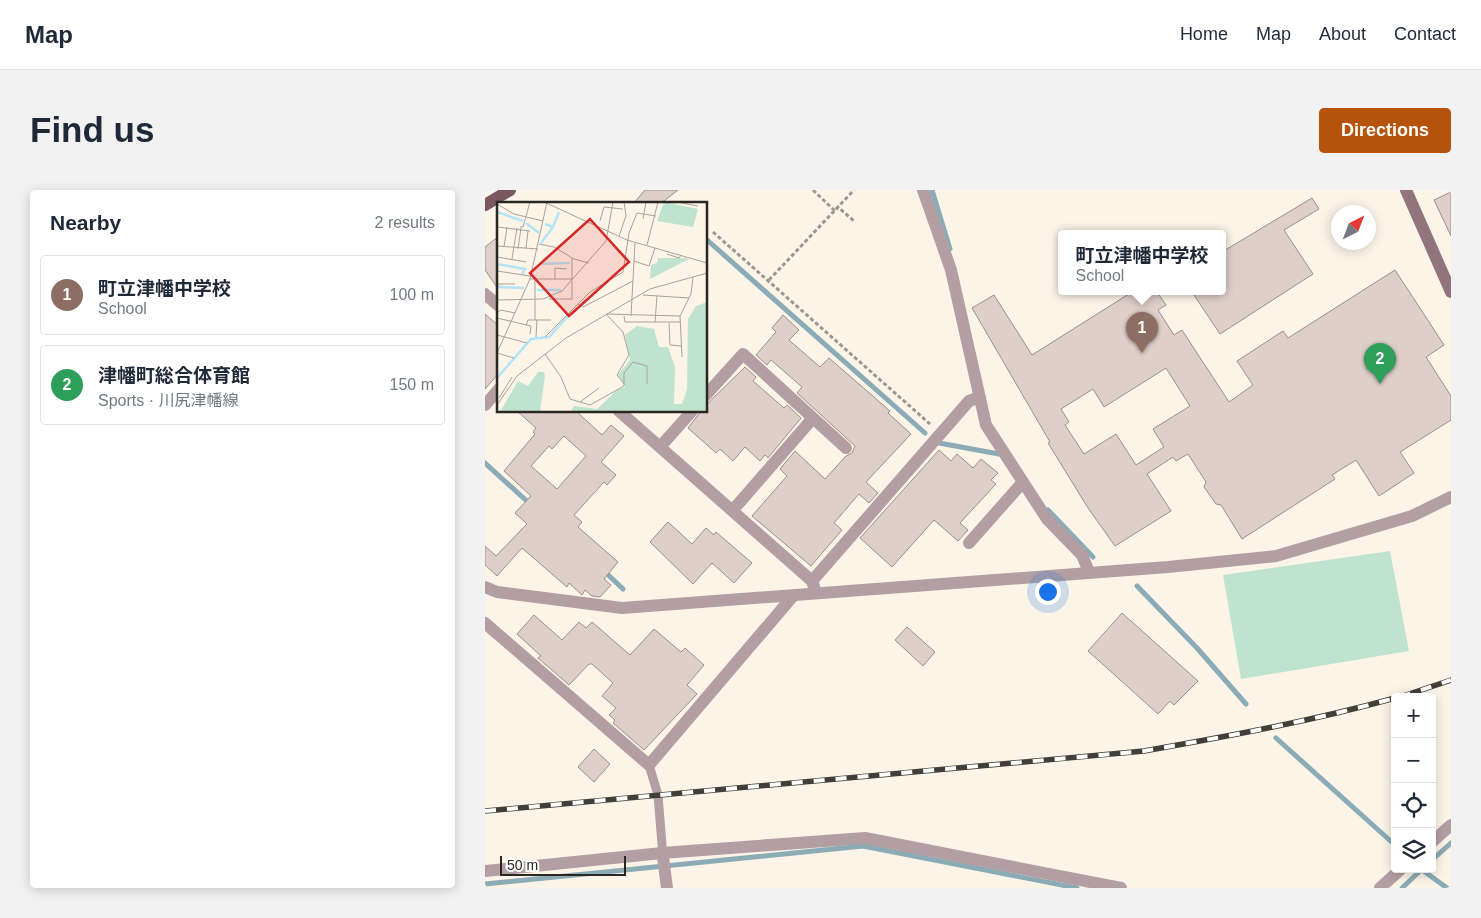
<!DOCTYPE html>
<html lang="en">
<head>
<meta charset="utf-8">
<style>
	body { margin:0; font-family:Helvetica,"Noto Sans JP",sans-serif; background:#f2f2f3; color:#1f2937 }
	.controls { position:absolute; right:15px; bottom:15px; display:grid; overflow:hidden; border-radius:5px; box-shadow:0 2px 12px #0003 }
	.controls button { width:45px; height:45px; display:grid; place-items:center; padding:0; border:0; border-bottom:1px solid #e0e1e3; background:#fff; color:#1f2937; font:25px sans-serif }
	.compass { position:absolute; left:846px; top:15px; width:45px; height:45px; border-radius:50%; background:#fff; box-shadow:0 2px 12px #0003; rotate:42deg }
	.scale { position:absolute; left:15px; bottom:12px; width:126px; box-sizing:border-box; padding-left:5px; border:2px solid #2a2722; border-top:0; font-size:14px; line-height:18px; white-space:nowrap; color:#2a2722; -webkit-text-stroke:4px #fff; paint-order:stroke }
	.you { position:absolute; left:562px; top:401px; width:18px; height:18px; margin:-12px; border:4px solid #fff; border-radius:50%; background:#1a73e8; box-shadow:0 0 0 8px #1a73e833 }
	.badge { display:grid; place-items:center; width:32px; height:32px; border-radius:50%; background:#b45309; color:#fff; font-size:16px; font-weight:700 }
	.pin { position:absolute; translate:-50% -41px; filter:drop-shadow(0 1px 2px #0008) }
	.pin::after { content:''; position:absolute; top:26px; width:18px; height:15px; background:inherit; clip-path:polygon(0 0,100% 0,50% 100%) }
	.popup { position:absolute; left:573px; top:40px; width:168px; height:65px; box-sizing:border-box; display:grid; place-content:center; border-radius:5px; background:#fff; filter:drop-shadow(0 1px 4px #0005); font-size:16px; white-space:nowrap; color:#747a83 }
	.popup b { font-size:19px; color:#1f2937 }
	.popup::after { content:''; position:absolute; left:50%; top:100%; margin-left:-10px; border:10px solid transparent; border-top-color:#fff }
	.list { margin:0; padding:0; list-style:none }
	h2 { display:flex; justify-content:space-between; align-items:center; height:65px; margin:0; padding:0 20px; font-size:21px }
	h2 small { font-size:16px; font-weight:400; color:#747a83 }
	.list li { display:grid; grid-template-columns:32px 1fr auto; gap:15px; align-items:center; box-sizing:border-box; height:80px; margin:0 10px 10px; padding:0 10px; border:1px solid #e0e1e3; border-radius:5px }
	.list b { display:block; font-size:19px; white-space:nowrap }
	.list p { margin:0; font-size:16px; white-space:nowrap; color:#747a83 }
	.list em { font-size:16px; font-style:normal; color:#747a83 }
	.icon { flex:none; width:28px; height:28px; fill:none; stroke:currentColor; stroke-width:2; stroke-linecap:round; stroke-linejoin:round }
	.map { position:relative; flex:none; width:966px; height:698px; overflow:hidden; border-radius:5px }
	header { display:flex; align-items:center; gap:30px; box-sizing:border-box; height:70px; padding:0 25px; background:#fff; border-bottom:1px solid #e0e1e3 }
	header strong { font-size:24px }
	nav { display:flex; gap:28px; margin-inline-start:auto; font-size:18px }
	.intro { display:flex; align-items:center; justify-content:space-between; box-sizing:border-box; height:120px; padding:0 30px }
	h1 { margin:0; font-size:35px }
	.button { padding:12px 22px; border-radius:5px; background:#b45309; color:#fff; font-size:18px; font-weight:700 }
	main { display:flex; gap:30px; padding:0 30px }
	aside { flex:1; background:#fff; border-radius:5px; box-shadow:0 2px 12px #0003 }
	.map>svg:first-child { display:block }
	.green { fill:#bfe3ce }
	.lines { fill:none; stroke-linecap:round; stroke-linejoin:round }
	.stream { stroke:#8babb7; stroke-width:5 }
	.building { fill:#dfcfca; stroke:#9d8e89; fill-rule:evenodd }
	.path { stroke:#9d978e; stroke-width:3; stroke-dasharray:4 2.5; stroke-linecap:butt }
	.service { stroke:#b39fa3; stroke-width:9 }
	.minor { stroke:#b39fa3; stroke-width:12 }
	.tertiary { stroke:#b39fa3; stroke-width:12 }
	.secondary { stroke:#92757c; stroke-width:12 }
	.primary { stroke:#7a5860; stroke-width:12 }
	.rail-casing { stroke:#423f39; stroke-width:5.5 }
	.rail { stroke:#fff; stroke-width:4; stroke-dasharray:11; stroke-linecap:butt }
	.inset-river { fill:none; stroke:#b4e4f7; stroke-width:2.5 }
	.inset-road { fill:none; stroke:#a9a299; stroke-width:1 }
	.view { fill:#d62828; fill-opacity:0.15; stroke:#d62828; stroke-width:2.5 }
	.inset-edge { fill:none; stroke:#2a2722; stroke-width:2.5 }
</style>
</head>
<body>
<header>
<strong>Map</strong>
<nav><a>Home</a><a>Map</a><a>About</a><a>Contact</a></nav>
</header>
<div class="intro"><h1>Find us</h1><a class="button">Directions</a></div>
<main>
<aside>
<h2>Nearby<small>2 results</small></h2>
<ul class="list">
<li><span class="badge" style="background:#8d6e63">1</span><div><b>町立津幡中学校</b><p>School</p></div><em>100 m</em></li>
<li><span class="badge" style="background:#2e9e5b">2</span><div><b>津幡町総合体育館</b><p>Sports · 川尻津幡線</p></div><em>150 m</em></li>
</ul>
</aside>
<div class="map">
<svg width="966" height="698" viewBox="0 0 966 698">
	<rect width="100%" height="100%" fill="#fdf4e8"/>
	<path class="green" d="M905 361 924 461 756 489 738 385Z"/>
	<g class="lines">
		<path class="stream" d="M447 0 465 59
			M221 49 440 243
			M454 253 514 264
			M0 273 45 314
			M563 320 608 367
			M118 380 138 399
			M652 396 712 458 761 514
			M791 548 910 655
			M947 670 966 653
			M936 679 962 698
			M0 694 378 656 592 698
			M917 698 937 679"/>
	</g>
	<path class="building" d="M160 0H193L175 14H148Z
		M966 2V46L949 10Z
		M827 8 834 19 799 40 828 84 735 144 707 102H737V62Z
		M14 46V100L0 80V57Z
		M910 80 959 155 941 167 966 206V230L915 262 929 283 894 306 871 270 847 285 850 289 757 349 736 315 731 314 719 297 721 292 703 264 691 271 688 267 662 284 686 321 630 356 603 318 563 253 565 252 487 118 509 105 547 165 647 102H672L681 115 673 120 689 145 697 140 744 212 768 195 752 171 798 141 803 148ZM681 178 705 216 668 239 679 257 651 275 631 244 599 264 580 235 584 232 576 219 608 199 619 217Z
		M0 124 14 136V183L0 199Z
		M298 125 314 140 304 150 335 177 344 168 405 221 403 223 426 244 381 292 393 303 384 313 374 304 349 333 357 340 326 376 267 326 302 286 295 279 310 261 340 289 361 266 367 263 370 256 312 203 317 197 286 170 282 175 271 165 291 142 287 138Z
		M260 177 271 187 268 191 299 218 302 215 316 228 283 268 280 265 275 271 260 257 248 271 235 259 231 263 203 238 216 221H221V215Z
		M32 221H91L117 245 126 235 139 246 116 272 131 285 122 295 119 292 89 325 97 332 93 337 133 372 119 389 126 395 115 407 107 406 100 400 97 405 84 393 82 397 37 358 12 386 0 375V356L11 366 42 334 30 323 46 306 19 281 50 244 48 242 51 238ZM79 246 101 266 72 299 46 276 64 256 67 259Z
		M454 260 466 271 472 264 488 278 496 269 513 283 506 290 511 294 475 333 483 340 473 351 449 330 407 377 375 348Z
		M183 332 207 354 221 338 229 345 231 342 267 373 249 393 227 373 208 394 165 352Z
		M637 423 713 491 689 515 685 511 673 524 603 461Z
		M49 425 77 450 94 432 101 438 107 432 145 465 169 439 196 462 200 458 219 475 202 495 212 504 159 560 128 533 130 530 124 525 131 518 117 506 128 493 107 474H104L84 495 53 468 56 466 32 444Z
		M422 437 450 462 438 476 410 450Z
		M109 559 125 574 109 592 93 577Z"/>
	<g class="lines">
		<path class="path" d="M328 0 350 21 353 17 370 32
			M228 42 445 234
			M284 90 369 0"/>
		<path class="service" d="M164 575 173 605 178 667"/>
		<path class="minor" d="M438 0 466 80 501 235 562 329 597 365 604 382
			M0 104 14 116
			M221 205 258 164 361 258
			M0 215 14 199
			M134 221 327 391 331 403
			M175 257 207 221
			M248 320 328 228
			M484 353 538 292
			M327 391 484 211 495 207
			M0 433 164 575 308 406
			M947 652 966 635
			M178 667 182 698
			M0 681 177 663 380 648 636 698
			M895 698 916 679"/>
		<path class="tertiary" d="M0 397 12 402 137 418 683 377 791 366 927 326 966 307"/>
		<path class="secondary" d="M921 0 966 102"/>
		<path class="primary" d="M0 15 25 0"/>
		<defs>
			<path id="rail" d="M915 507 966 490
				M0 621 659 561C744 546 827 531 910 508"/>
		</defs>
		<use href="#rail" class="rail-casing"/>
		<use href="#rail" class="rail"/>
	</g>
	<g transform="translate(12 12)">
		<rect width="210" height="210" fill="#fdf4e8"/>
		<path d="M167 0 201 7 196 25 160 19ZM161 56H190L192 57 153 77 154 63 160 61ZM210 100V210H73L77 204 100 207 120 188 128 185 121 173 133 158 128 133 140 124 157 127 162 145H171L178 165 177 202H185L190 187 191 117 199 104ZM41 170H47L48 174 43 210H3L21 179 31 184Z" fill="#bfe3ce"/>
		<path class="inset-river" d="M0 10 26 19M29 21 42 31M48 22 56 25 62 10M44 41 56 25M0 62 28 67 25 72M43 62 73 61M0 85 27 86M40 88H64M0 176 34 137 52 135 74 111"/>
		<path class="inset-road" d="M47 0 130 38 210 61M180 0 201 4M0 2 17 12 46 19M146 17 149 0M103 19 107 5 126 7M0 25 33 29M23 25H26L33 0M122 34 129 14 127 0M42 42 57 45 77 57 92 61M150 43 161 0M0 44 41 47M7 45 10 25M29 46 31 29M21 47 24 26M170 52 182 56 184 53M0 55 29 60M15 57 20 26M137 59 152 64 158 46M0 69 33 74M33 77H76M38 77V118M58 77V66L70 67M75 77V56M0 82H18M146 93 192 96M52 97H75V79M0 98 46 97 65 89 109 39 116 0M81 102 86 105 136 79M0 111 4 108 18 111M127 114 128 120H183M134 114 138 41M183 114 185 155M0 116 34 124 33 132M158 120 160 94M172 121 173 143 184 144M29 123 31 118H54M0 133 30 141M39 135 40 118M48 135 93 90 126 70 132 31 140 11 159 14M0 151 17 156M0 151 33 77 50 0M48 152 64 175 73 197 93 203 127 184V171L136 160 150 164V182M127 182 120 173 132 153 126 130 109 112 183 114 194 92 196 75M2 196 15 175M83 200 102 186M0 203 20 174 69 136 153 87 210 71"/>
		<path class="view" d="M93 17 132 60 72 114 33 71Z"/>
		<rect width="210" height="210" class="inset-edge"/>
	</g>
</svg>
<div class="controls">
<button>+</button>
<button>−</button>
<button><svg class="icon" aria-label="locate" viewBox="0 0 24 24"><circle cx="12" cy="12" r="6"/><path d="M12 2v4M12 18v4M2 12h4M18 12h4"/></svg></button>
<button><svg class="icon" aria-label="layers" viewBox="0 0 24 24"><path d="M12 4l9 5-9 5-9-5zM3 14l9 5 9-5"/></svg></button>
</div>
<svg class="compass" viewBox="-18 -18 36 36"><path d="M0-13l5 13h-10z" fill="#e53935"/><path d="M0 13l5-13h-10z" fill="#747a83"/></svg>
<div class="scale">50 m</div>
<div class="you"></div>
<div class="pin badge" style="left:657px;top:163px;background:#8d6e63">1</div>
<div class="popup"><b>町立津幡中学校</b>School</div>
<div class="pin badge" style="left:895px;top:194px;background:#2e9e5b">2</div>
</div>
</main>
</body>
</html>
